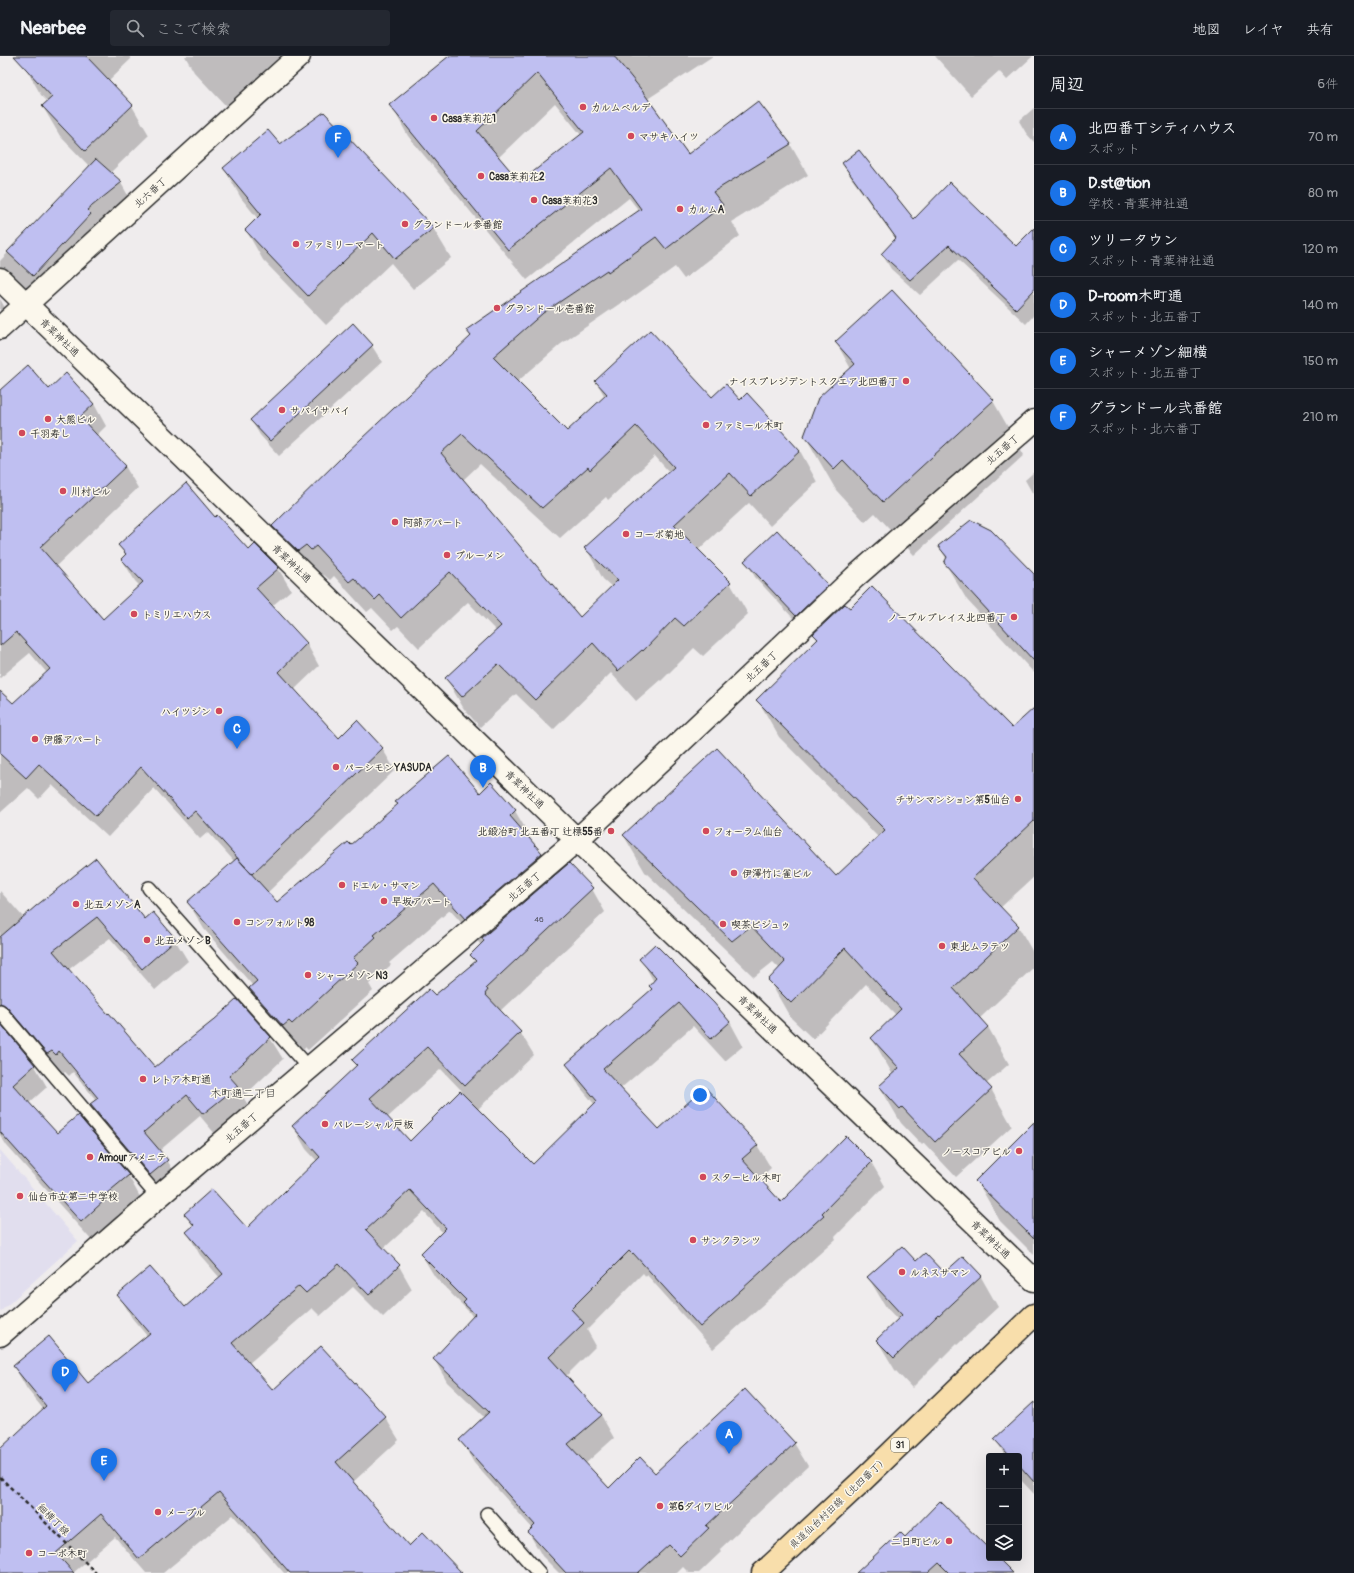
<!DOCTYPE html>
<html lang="ja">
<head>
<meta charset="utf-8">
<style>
	body { margin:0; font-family:Pangolin,"Klee One",sans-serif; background:#242831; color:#f1f3f6 }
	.controls { position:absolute; right:12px; bottom:12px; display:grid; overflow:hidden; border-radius:4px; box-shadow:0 4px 16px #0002 }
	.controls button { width:36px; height:36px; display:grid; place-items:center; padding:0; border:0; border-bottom:1px solid #363941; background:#171b24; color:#f1f3f6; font:20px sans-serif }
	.you { position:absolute; left:700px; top:1039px; width:14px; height:14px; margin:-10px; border:3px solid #fff; border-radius:50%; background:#1a73e8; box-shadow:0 0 0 6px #1a73e833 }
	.badge { display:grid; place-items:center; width:26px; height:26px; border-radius:50%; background:#1a73e8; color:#fff; font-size:13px; font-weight:700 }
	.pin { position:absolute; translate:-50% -33px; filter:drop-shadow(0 1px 2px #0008) }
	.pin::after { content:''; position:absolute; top:21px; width:14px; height:12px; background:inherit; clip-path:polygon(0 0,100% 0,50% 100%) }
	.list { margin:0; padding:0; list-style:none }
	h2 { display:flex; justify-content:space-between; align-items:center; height:52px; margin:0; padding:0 16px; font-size:17px }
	h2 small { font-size:13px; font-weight:400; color:#9ea1a6 }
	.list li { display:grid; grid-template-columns:26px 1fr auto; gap:12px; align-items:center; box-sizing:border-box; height:56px; padding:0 16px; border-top:1px solid #363941 }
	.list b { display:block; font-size:15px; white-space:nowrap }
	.list p { margin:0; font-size:13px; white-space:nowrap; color:#9ea1a6 }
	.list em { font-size:13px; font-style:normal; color:#9ea1a6 }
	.icon { flex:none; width:22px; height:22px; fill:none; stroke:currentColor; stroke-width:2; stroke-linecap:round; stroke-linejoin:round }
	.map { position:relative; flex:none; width:1034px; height:1517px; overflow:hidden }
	header { display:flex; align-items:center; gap:24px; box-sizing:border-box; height:56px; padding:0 20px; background:#171b24; border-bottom:1px solid #363941 }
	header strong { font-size:19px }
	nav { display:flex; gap:22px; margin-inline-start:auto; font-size:14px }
	.search { width:280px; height:36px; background:#242831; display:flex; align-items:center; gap:10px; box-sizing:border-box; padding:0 14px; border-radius:4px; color:#9ea1a6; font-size:15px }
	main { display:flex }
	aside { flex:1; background:#171b24 }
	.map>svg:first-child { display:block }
	.built { fill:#e1deee }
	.shadow { fill:#0003; fill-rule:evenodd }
	.building { fill:#bfbff1; stroke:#2b2b2b; fill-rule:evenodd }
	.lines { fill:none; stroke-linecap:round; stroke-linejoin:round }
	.lane-casing { stroke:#2b2b2b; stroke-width:16 }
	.street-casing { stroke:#2b2b2b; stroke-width:25 }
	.secondary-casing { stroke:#2b2b2b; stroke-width:25 }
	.primary-casing { stroke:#2b2b2b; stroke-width:25 }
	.path { stroke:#2b2b2b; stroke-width:2.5; stroke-dasharray:4 3; stroke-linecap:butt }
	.lane { stroke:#fbf7ec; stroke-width:13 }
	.street { stroke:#fbf7ec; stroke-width:22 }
	.secondary { stroke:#fbf7ec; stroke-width:22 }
	.primary { stroke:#f8deab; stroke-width:22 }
	.poi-dot { fill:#d1495b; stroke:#fbf7ec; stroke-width:1.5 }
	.labels { text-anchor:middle; stroke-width:3; stroke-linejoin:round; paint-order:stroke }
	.number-label { font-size:8px; fill:#50505c }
	.shield { fill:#fbf7ec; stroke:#696865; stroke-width:1 }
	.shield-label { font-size:9px; font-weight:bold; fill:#2b2b2b }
	.poi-label { font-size:10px; font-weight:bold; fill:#2b2b2b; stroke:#fbf7ec; text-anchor:start }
	.street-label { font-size:10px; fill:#2b2b2b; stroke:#fbf7ec }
	.neighbourhood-label { font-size:11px; fill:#2b2b2b; stroke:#fbf7ec }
</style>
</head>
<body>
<header>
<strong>Nearbee</strong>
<div class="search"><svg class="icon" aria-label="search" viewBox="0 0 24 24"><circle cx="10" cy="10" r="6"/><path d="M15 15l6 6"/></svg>ここで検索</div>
<nav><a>地図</a><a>レイヤ</a><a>共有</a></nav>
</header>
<main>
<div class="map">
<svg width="1034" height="1517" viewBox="0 0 1034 1517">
	<rect width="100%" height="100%" fill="#efeced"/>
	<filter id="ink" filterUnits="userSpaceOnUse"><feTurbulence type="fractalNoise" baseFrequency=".025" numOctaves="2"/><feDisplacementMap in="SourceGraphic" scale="8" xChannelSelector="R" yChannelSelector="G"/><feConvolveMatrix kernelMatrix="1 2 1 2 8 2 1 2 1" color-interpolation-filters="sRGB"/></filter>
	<g filter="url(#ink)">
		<path class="built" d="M0 1094 78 1185 0 1256Z"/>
		<path class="shadow" d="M34 0H129L131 3 108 25 132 50 149 79 110 117 121 127 130 143 28 239 0 231V205L90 111 60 80 43 51 48 46 41 39 24 9Z
			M185 0H280L226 50 194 16Z
			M446 0H713L646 44 688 99 790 88 808 119 732 166 740 180 684 223 675 211 626 246 625 244 561 288 517 326 567 377 605 341 596 325 740 345 800 395 817 426 770 470 749 447 698 494 730 527 748 558 703 600 694 592 661 625 660 624 636 645 611 617 553 674 516 638 480 671 464 653 446 622 497 576 468 546 419 592 398 570 393 574 372 552 367 556 334 520 330 524 324 519 316 526 291 501 274 470 471 282 467 274 640 156 629 142 527 224 408 80 391 49 448 3ZM555 47 581 79 520 128 498 102ZM655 400 669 416 586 492 603 523 612 531 580 563 463 424 480 408 560 482 606 441 608 444Z
			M935 0H1033L1007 24 999 15 971 40Z
			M1034 52V86L1026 77 1019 65Z
			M280 90 433 172 451 202 413 233 391 207 326 269 263 204 246 174 258 163 241 142 224 112Z
			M843 107 914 165 1016 192 1034 174V259L1026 268 958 204 920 239 891 213 882 198 896 183 852 123Z
			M0 243 8 257 0 265Z
			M353 268 372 290 382 306 279 400 260 379 251 364Z
			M836 286 993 345 1024 399 914 499 875 457 865 466 836 434 805 380 851 313Z
			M49 334 94 348 106 370 96 380 125 410 138 432 56 510 103 564 140 530 135 525 122 503 126 500 119 489 215 462 249 495 278 512 291 534 272 550 307 588 319 610 294 634 339 683 382 692 395 714 267 837 276 847 351 791 398 749 397 746 479 738 515 755 531 782 529 783 542 798 555 821 592 833 605 856 500 955 520 976 534 999 477 1054 533 1110 595 1049 580 1031 567 1008 652 934 650 930 654 926 641 903 714 948 730 966 743 990 725 1005 693 970 620 1033 659 1075 757 1089 771 1112 759 1123 781 1148 871 1106 885 1130 835 1181 836 1183 713 1293 647 1219 646 1221 643 1217 587 1274 596 1290 565 1321 601 1359 614 1382 585 1408 609 1433 655 1418 794 1387 808 1410 720 1493 721 1496 699 1517H689L683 1511 677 1517H559L542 1500 529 1477 533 1473 474 1407 461 1384 485 1362 447 1326 434 1303 473 1262 470 1257 435 1221 421 1198 443 1177 424 1156 383 1193 399 1210 412 1233 383 1261 353 1231 320 1260 312 1252 248 1308 273 1335 385 1361 399 1384 352 1427 409 1491 461 1517H284L233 1459 163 1517H146L115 1481 73 1517H0V1394L44 1354 27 1333 14 1310 88 1328 147 1280 132 1262 119 1239 185 1252 220 1222 200 1199 187 1176 193 1171 186 1158 247 1174 317 1105 306 1093 293 1070 357 1010 354 1004 475 906 471 899 481 889 450 854 389 907 391 909 369 928 373 935 308 994 305 991 299 997 266 960 250 933 253 930 204 873 188 846 234 805 208 776 200 783 154 732 108 781 52 729 39 743 28 732 0 757V636L13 648 47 617 30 597 0 622V336ZM441 1013 462 1035 410 1086 387 1062Z
			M1034 416V440L1025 424Z
			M777 476 827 530 836 546 805 575 755 521 746 505Z
			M939 490 1034 518V617L967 544 945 507 947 504Z
			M814 578 1012 673 1034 653V821L1000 852 1018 870 1034 898V911L979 963 988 971 1009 1008 986 1028 991 1033 1012 1070 956 1121 924 1087 922 1089 901 1067 880 1031 893 1019 872 982 896 959 866 928 813 983 790 961 769 924 780 913 773 906 754 921 645 816 624 780 836 821 878 781 779 681 758 644 818 585Z
			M95 804 145 865 153 858 175 884 188 905 155 934 110 882 68 914 155 1013 270 982 283 1003 243 1041 250 1052 216 1079 200 1060 159 1095 167 1104 180 1126 163 1140 104 1070 91 1049 96 1044 73 1016 69 1020 65 1016 60 1019 7 971 5 975 35 1010 47 1031 29 1047 57 1078 128 1119 140 1141 117 1160 119 1164 94 1187 7 1090 0 1079V835L23 861Z
			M1034 1067V1199L1000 1165 977 1125Z
			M944 1219 981 1221 998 1251 957 1289 956 1288 912 1332 895 1314 877 1284 898 1264 886 1251 868 1221Z
			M1034 1347V1438L1019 1422V1400H1005L996 1383Z
			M905 1483 989 1494V1502H997L1012 1517H859Z"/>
		<path class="building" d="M14 0H86L133 49 85 95 42 50 52 41Z
			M449 0H614L640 32 688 98 758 45 791 88 713 136 723 149 666 193 656 181 608 216 607 214 543 257 493 301 567 375 607 338 595 325 650 274 712 341 726 328 740 344 747 337 800 395 751 440 730 417 674 469 731 526 684 570 675 562 643 595 642 594 618 615 593 587 535 644 498 608 462 641 445 622 501 570 450 516 401 562 380 539 375 544 354 522 349 526 316 490 311 494 306 489 298 495 272 470 346 397 471 280 466 274 641 153 611 112 508 194 389 49ZM537 17 584 76 520 126 477 75ZM636 370 674 411 584 492 618 524 580 561 441 397 462 378 542 452 588 411 590 414Z
			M324 56 434 172 395 203 373 177 308 240 245 174 261 158 223 112 268 74 280 88Z
			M859 94 914 163 950 126 1016 190 1034 172V234L1016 253 949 189 910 224 881 198 896 182 842 107Z
			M96 103 122 126 87 154 91 158 33 220 7 196Z
			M892 234 994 344 883 446 843 404 834 413 804 380 818 342 855 308 835 286Z
			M353 267 373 289 270 385 250 364Z
			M28 309 49 333 66 317 94 348 80 361 126 410 40 491 103 563 143 526 121 503 126 498 118 489 186 427 215 461 217 459 249 494 255 488 279 512 256 532 307 587 279 616 339 682 357 664 383 692 252 818 195 755 187 762 141 711 96 760 39 708 26 722 0 698V635L13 647 50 613 16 576 0 590V334Z
			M971 464 991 474 1034 518V605L944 507 947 501 938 490Z
			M777 474 828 529 796 560 744 505Z
			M872 530 1012 672 1034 652V765L973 822 1019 870 953 932 988 971 959 998 992 1033 935 1086 902 1051 900 1053 879 1030 899 1012 871 982 901 953 845 892 791 947 768 924 785 906 751 870 732 885 623 779 717 692 836 820 885 774 756 644 818 583 813 578 845 548 850 552Z
			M449 700 480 737 491 726 516 754 510 760 542 797 465 863 434 828 374 879 376 881 353 902 358 907 292 968 289 965 283 970 249 932 257 925 187 846 237 802 277 846 348 786 351 789 398 748 395 746Z
			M96 802 145 863 153 856 176 883 142 913 97 861 53 895 108 958 109 957 155 1011 214 964 237 943 271 981 229 1020 238 1030 203 1058 187 1039 144 1076 168 1104 150 1119 90 1048 98 1042 59 995 56 999 52 995 47 998 6 950 0 947V881L36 850Z
			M569 807 593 832 486 932 488 934 485 938 521 976 465 1030 427 991 370 1042 410 1085 460 1035 533 1108 597 1045 566 1008 652 933 649 930 656 922 639 903 655 888 714 947 730 966 711 983 679 947 603 1013 659 1073 705 1031 758 1089 742 1103 781 1146 846 1080 872 1106 822 1157 824 1159 700 1271 633 1197 632 1198 629 1195 571 1253 584 1267 549 1301 602 1359 568 1388 609 1432 640 1401 655 1417 745 1333 795 1387 706 1470 709 1472 680 1500 669 1489 638 1517H566L528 1476 535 1469 459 1384 489 1356 433 1303 475 1258 463 1247 466 1244 420 1198 446 1172 410 1134 366 1174 400 1209 369 1239 339 1208 306 1237 299 1230 232 1287 273 1334 321 1290 386 1361 336 1406 409 1490 423 1476 462 1517H290L219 1436 139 1503 101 1458 56 1497 74 1517H0V1393L46 1350 13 1310 49 1280 88 1327 150 1277 117 1239 150 1211 185 1251 223 1218 186 1176 194 1169 184 1158 212 1133 247 1172 320 1101 292 1070 357 1009 352 1004 429 933 435 939 476 905 470 899 484 885 482 882Z
			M0 967 35 1009 13 1029 57 1077 78 1059 129 1119 106 1138 107 1142 81 1166 0 1076Z
			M1034 1066V1183L975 1125Z
			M902 1190 916 1205 925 1197 944 1217 963 1200 982 1220 939 1260 938 1259 894 1302 876 1284 902 1259 867 1221Z
			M1034 1346V1426L1019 1409V1400H1010L994 1383Z
			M940 1445 989 1493V1502H998L1013 1517H949L939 1507 928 1517H856L900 1476 905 1481Z"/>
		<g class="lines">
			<defs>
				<path id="lane" d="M149 832 309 1012
					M0 955 158 1141
					M487 1458 539 1517"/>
				<path id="street" d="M0 1279 158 1141 577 784 855 521 1034 365"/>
				<path id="secondary" d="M0 223 577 784 1034 1224
					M0 272 299 0"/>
				<path id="primary" d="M763 1517 862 1425 1034 1259"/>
			</defs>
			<use href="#lane" class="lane-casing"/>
			<use href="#street" class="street-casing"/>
			<use href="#secondary" class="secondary-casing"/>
			<use href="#primary" class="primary-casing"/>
			<path class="path" d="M0 1421 96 1517"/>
			<use href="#lane" class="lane"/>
			<use href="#street" class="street"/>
			<use href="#secondary" class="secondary"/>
			<use href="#primary" class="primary"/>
		</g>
	</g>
	<g class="poi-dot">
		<circle cx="583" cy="51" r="4"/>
		<circle cx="434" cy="62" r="4"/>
		<circle cx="631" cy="80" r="4"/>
		<circle cx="481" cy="120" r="4"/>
		<circle cx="534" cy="144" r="4"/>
		<circle cx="680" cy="153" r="4"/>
		<circle cx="405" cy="168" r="4"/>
		<circle cx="296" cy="188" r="4"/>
		<circle cx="497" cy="252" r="4"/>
		<circle cx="906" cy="325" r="4"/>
		<circle cx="282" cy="354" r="4"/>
		<circle cx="48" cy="363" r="4"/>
		<circle cx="706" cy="369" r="4"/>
		<circle cx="22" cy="377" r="4"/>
		<circle cx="63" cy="435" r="4"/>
		<circle cx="395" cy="466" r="4"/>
		<circle cx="626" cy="478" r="4"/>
		<circle cx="447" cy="499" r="4"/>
		<circle cx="134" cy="558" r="4"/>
		<circle cx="1014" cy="561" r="4"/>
		<circle cx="219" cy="655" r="4"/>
		<circle cx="35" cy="683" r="4"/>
		<circle cx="336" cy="711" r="4"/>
		<circle cx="1018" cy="743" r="4"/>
		<circle cx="611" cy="775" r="4"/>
		<circle cx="706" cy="775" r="4"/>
		<circle cx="734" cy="817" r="4"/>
		<circle cx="342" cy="829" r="4"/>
		<circle cx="384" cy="845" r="4"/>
		<circle cx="76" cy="848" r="4"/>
		<circle cx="237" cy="866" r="4"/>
		<circle cx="723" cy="868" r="4"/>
		<circle cx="147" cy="884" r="4"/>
		<circle cx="942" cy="890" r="4"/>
		<circle cx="308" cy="919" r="4"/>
		<circle cx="143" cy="1023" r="4"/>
		<circle cx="325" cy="1068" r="4"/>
		<circle cx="1019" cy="1095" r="4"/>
		<circle cx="90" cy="1101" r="4"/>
		<circle cx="703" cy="1121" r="4"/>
		<circle cx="20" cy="1140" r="4"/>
		<circle cx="693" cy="1184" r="4"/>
		<circle cx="902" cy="1216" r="4"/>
		<circle cx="660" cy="1450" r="4"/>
		<circle cx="158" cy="1456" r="4"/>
		<circle cx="949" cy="1485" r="4"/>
		<circle cx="29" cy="1497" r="4"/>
	</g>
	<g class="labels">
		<g class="number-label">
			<text x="539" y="866">46</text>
		</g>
		<rect class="shield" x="891" y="1382" width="18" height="14" rx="3"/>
		<g class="shield-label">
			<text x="900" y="1392">31</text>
		</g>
		<g class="poi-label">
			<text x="591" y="55">カルムベルデ</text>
			<text x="442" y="66">Casa茉莉花1</text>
			<text x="639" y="84">マサキハイツ</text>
			<text x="489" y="124">Casa茉莉花2</text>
			<text x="542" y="148">Casa茉莉花3</text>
			<text x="688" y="157">カルムA</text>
			<text x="413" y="172">グランドール参番館</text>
			<text x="304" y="192">ファミリーマート</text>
			<text x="505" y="256">グランドール壱番館</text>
			<text x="898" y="329" text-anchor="end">ナイスプレジデントスクエア北四番丁</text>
			<text x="290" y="358">サバイサバイ</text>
			<text x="56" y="367">大熊ビル</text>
			<text x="714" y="373">ファミール木町</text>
			<text x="30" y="381">千羽寿し</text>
			<text x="71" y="439">川村ビル</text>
			<text x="403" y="470">阿部アパート</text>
			<text x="634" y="482">コーポ菊地</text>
			<text x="455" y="503">ブルーメン</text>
			<text x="142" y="562">トミリエハウス</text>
			<text x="1006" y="565" text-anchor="end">ノーブルプレイス北四番丁</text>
			<text x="211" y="659" text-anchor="end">ハイツジン</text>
			<text x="43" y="687">伊藤アパート</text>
			<text x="344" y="715">パーシモンYASUDA</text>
			<text x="1010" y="747" text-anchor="end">チサンマンション第5仙台</text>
			<text x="603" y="779" text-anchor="end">北鍛冶町 北五番丁 辻標55番</text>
			<text x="714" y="779">フォーラム仙台</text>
			<text x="742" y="821">伊澤竹に雀ビル</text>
			<text x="350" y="833">ドエル・サマン</text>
			<text x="392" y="849">早坂アパート</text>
			<text x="84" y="852">北五メゾンA</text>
			<text x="245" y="870">コンフォルト98</text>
			<text x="731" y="872">喫茶ビジュゥ</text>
			<text x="155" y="888">北五メゾンB</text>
			<text x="950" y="894">東北ムラテツ</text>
			<text x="316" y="923">シャーメゾンN3</text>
			<text x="151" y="1027">レトア木町通</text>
			<text x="333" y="1072">パレーシャル戸板</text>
			<text x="1011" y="1099" text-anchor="end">ノースコアビル</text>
			<text x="98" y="1105">Amourアメニテ</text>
			<text x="711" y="1125">スターヒル木町</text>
			<text x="28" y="1144">仙台市立第二中学校</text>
			<text x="701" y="1188">サンクランツ</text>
			<text x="910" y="1220">ルネスサマン</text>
			<text x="668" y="1454">第6ダイワビル</text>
			<text x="166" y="1460">メープル</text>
			<text x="941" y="1489" text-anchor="end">二日町ビル</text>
			<text x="37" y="1501">コーポ木町</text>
		</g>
		<g class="street-label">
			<text transform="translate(150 136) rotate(-42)" y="4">北六番丁</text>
			<text transform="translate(60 281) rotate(44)" y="4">青葉神社通</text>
			<text transform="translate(1002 393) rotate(-41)" y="4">北五番丁</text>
			<text transform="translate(292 507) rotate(44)" y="4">青葉神社通</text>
			<text transform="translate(761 610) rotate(-43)" y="4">北五番丁</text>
			<text transform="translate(525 733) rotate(44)" y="4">青葉神社通</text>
			<text transform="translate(524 830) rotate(-40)" y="4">北五番丁</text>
			<text transform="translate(758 958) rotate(44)" y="4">青葉神社通</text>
			<text transform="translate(241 1071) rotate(-41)" y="4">北五番丁</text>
			<text transform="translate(991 1183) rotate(44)" y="4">青葉神社通</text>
			<text transform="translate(838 1446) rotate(-43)" y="4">県道仙台村田線（北四番丁）</text>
			<text transform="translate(54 1463) rotate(45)" y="4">細横丁線</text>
		</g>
		<g class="neighbourhood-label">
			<text x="243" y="1041">木町通二丁目</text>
		</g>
	</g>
</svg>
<div class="controls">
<button>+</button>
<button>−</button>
<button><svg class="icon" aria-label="layers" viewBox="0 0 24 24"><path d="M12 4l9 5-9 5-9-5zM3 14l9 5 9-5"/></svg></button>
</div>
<div class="you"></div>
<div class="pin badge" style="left:729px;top:1398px">A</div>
<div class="pin badge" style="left:483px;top:732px">B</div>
<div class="pin badge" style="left:237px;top:693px">C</div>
<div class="pin badge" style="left:65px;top:1336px">D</div>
<div class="pin badge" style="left:104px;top:1425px">E</div>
<div class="pin badge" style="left:338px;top:102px">F</div>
</div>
<aside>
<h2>周辺<small>6件</small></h2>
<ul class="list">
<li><span class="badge">A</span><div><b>北四番丁シティハウス</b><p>スポット</p></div><em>70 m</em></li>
<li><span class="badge">B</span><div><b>D.st@tion</b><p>学校 · 青葉神社通</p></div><em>80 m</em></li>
<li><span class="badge">C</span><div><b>ツリータウン</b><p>スポット · 青葉神社通</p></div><em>120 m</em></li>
<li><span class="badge">D</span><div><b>D-room木町通</b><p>スポット · 北五番丁</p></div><em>140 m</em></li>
<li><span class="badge">E</span><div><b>シャーメゾン細横</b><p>スポット · 北五番丁</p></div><em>150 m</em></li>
<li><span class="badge">F</span><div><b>グランドール弐番館</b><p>スポット · 北六番丁</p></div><em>210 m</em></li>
</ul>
</aside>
</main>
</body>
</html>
